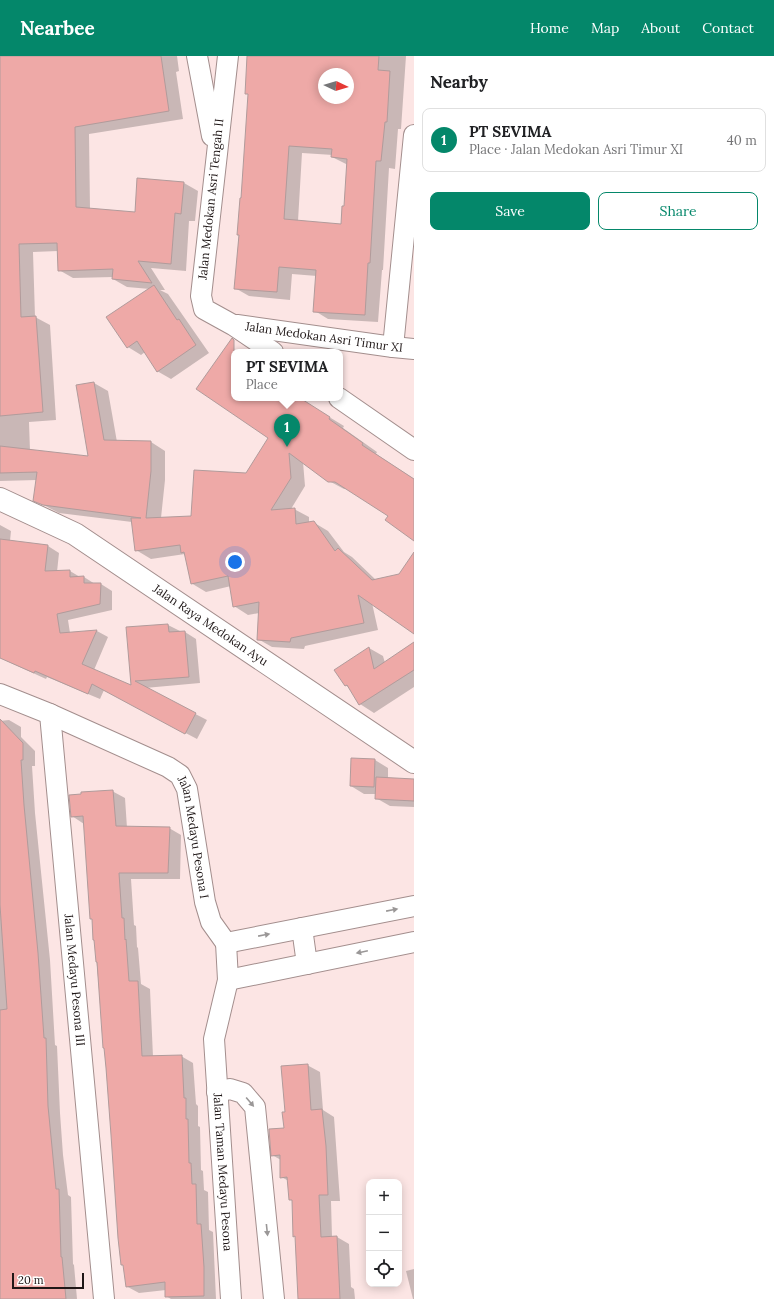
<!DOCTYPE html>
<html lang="en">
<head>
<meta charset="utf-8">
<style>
	body { margin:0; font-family:Lora,serif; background:#f6f6f6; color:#202124 }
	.controls { position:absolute; right:12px; bottom:12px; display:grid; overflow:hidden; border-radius:8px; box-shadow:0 2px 10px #0003 }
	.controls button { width:36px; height:36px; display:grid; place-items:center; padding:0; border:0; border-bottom:1px solid #e0e0e0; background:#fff; color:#202124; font:20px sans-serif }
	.compass { position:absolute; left:318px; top:12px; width:36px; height:36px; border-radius:50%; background:#fff; box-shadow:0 2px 10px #0003; rotate:94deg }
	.scale { position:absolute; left:12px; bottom:10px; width:72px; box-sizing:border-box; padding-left:4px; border:2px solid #1f1717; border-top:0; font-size:11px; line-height:14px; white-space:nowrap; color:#1f1717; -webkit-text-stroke:3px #fff; paint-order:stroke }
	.you { position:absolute; left:235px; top:506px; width:14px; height:14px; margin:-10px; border:3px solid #fff; border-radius:50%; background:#1a73e8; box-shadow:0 0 0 6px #1a73e833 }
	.badge { display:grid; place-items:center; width:26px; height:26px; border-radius:50%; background:#04876a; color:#fff; font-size:13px; font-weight:700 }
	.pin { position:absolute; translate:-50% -33px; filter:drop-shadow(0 1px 2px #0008) }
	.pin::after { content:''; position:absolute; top:21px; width:14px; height:12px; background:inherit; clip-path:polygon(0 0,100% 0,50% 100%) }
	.popup { position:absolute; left:231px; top:293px; width:112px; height:52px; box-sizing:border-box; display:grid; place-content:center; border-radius:8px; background:#fff; filter:drop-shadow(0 1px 3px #0005); font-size:13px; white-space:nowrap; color:#757577 }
	.popup b { font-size:15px; color:#202124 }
	.popup::after { content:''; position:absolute; left:50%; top:100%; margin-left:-8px; border:8px solid transparent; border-top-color:#fff }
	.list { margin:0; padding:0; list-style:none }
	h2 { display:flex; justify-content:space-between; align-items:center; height:52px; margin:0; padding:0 16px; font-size:17px }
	h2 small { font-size:13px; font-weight:400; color:#757577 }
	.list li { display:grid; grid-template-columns:26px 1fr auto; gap:12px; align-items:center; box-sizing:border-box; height:64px; margin:0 8px 8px; padding:0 8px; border:1px solid #e0e0e0; border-radius:8px }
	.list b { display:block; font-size:15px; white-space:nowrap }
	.list p { margin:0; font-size:13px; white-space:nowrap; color:#757577 }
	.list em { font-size:13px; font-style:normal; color:#757577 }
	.actions { display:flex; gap:8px; padding:12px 16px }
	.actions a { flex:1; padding:9px 0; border:1px solid #04876a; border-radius:8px; text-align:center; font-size:14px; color:#04876a }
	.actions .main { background:#04876a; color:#fff }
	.icon { flex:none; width:22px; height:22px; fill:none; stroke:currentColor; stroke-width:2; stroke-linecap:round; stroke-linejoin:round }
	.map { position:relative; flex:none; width:414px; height:1243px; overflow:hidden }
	header { display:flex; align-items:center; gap:24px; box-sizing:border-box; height:56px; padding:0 20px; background:#04876a; color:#fff }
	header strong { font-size:19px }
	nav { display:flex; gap:22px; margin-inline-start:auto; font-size:14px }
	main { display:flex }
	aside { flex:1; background:#fff }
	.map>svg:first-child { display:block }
	.shadow { fill:#0003; fill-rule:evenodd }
	.building { fill:#eea9a7; stroke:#b19b9b; fill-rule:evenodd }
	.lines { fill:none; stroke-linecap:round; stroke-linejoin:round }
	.minor-casing { stroke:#a38e8d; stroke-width:22 }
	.tertiary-casing { stroke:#a38e8d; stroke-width:24 }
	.minor { stroke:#fff; stroke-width:20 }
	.tertiary { stroke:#fff; stroke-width:22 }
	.oneway { fill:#9a9797 }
	.labels { text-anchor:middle; stroke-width:3.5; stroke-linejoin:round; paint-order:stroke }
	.street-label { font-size:12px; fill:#1f1717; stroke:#fff }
</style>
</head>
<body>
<header>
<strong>Nearbee</strong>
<nav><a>Home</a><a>Map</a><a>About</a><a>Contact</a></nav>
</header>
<main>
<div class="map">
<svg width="414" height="1243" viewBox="0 0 414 1243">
	<rect width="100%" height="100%" fill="#fce5e4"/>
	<path class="shadow" d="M0 0H177L179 15 176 16 183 63 89 78 90 153 136 157 184 127 198 135 195 165H189L186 215 151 212 165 234H160L168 238 209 297 171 323 157 315 145 296 141 299 128 291 150 233 127 231 113 223V221L73 222 59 214 58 195 33 196 35 261 50 269 56 364 29 366 30 395 89 402 94 327 108 335 117 386H151L165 395V424L161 462 192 461 246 419 270 382 198 332 234 300V342H298L344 370 343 372 377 396 376 398 414 423V484L389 460 348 433H344L329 425 303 406 305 430 291 453H294L309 461V467L313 466 328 475 344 496 352 501 376 524 399 519 414 498V576L372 547 378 574 305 590 304 593 272 591 258 583 259 557 248 559 234 550 231 530 206 536 191 527 185 498 151 503 136 494 132 466 59 457 34 444 37 424 0 425Z
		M249 0H406L401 73H398L395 113 389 112 383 214H382L378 266 328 263 315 255 317 220 292 218 290 244 249 240 235 232 249 39ZM324 18H348V42H324ZM302 97 333 99 332 101 348 109 345 151 342 169 298 165Z
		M0 469 11 475 10 485 48 490 59 497 57 516 70 515 80 521H84L95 528H101L112 535V554L68 564 70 577 97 575 108 581 94 614 132 630 127 572 168 569 180 575V577L185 576 196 583 200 627 145 632 207 664 197 683 104 634 100 643 47 621 46 623 0 602Z
		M414 588V631L374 657 360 648 350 632 345 629 369 592 383 600 385 607Z
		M9 664 21 671V681L35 695V710H32L35 757 50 904 55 989 57 990 60 1057 63 1099 68 1139 71 1141 73 1208 74 1209 77 1243H0V665Z
		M375 704 388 712V723L414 724V751L390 750 376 742V738H364L351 730Z
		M112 735 125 742 127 772H169L181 779 180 823H131L134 869 136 870 137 891 138 892 141 928 150 933 153 1001 181 1000 193 1007 196 1048 198 1050V1070L200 1071 201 1114 203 1115 204 1134 208 1136 209 1174 213 1176 216 1243H171L166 1240V1234L139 1237 126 1230 84 768 72 760Z
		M307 1009 320 1016 323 1054 334 1061 340 1145H331L332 1181H337L349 1188 351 1231 354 1233 355 1243H299L296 1181 294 1180 293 1145 290 1143 289 1125 281 1121V1104L272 1099 285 1073 286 1057Z
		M414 1213V1243H413L406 1215Z"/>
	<path class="building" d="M0 0H161L169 55 75 71 76 151 135 156 137 122 184 126 181 158 175 157 171 208 138 205 152 227 112 223 113 213 58 215 57 187 19 188 21 261 36 260 43 356 0 360Z
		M247 0H379L378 14 390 15 387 66H385L381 105H376L370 207H368L365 259 313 256 316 214 279 211 277 236 234 233 239 179H237L240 142H241L248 38H245ZM324 18H348V42H324ZM289 90 332 93 331 101 347 103 344 150H342L341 168 284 163Z
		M154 229 177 264 179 263 196 289 157 316 137 285 127 292 106 261Z
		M232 282 234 284V342H300L330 361 329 363 363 387 362 389 414 423V485L385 464 388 460 335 426H328L289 397 291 422 271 454 295 452 296 468 314 465 335 495 338 492 372 524 399 518 414 496V578L358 539 364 567 291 582 290 586 257 584 259 546 233 551 228 520 191 528 184 496 181 497 180 489 135 495 131 462H141L43 449 33 445 37 416 0 417V390L88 400 76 329 94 326 104 384 151 385V415L146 462 191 460 194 414 246 417 268 382 196 333Z
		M0 483 48 489 45 515 70 514V521L84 520V527H101L100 548 57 558 60 577 97 574 82 608 131 629 126 571 168 568 169 576 185 575 189 621 135 625 196 657 185 678 92 628 88 638 35 615 34 617 0 602Z
		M414 586V614L359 649 347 629 345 630 334 614 369 591 374 613Z
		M0 663 23 687V704H21L24 749 38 897 44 982H46L48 1050 52 1091 56 1133H59L61 1201H62L66 1243H0V954L7 953 0 849Z
		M351 702 375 703 374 731 350 730Z
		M376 721 414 723V745L375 743Z
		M113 734 116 770 170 771 168 817H119L122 862H124L125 884 126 883 129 925H138L142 1000 182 999 184 1042H186V1063H188L189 1107H191L192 1128H196L197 1168H201L204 1211V1240L165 1241V1226L126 1231 123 1209H121L118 1182 111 1079 106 1012 104 992H103L97 906H96L94 884H93L92 863H90L83 760 71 761 69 739 81 738V736Z
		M308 1008 311 1054 322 1053 326 1090 328 1139H319L321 1181 337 1180 340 1243H298L295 1180 293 1181 292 1144H289L287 1121 280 1122V1099L271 1100 269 1073 284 1072 282 1056H285L281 1010Z"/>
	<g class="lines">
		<defs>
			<g id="minor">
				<path d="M197 0 212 80"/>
				<path d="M228 0 201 240 204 253 233 269 273 296"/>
				<path id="s1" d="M237 269 393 291 414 293"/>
				<path d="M393 291 414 79"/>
				<path d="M339 342 414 394"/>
				<path id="s2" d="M0 638 50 658 104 1243"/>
				<path id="s3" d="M50 658 168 711 180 719 187 733 205 846 211 866 226 887"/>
				<path d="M302 872 307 908"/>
				<path id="s4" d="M226 887 228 924 214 983 231 1243"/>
				<path d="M226 887 414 850"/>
				<path d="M228 924 414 886"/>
				<path d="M217 1036 230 1033 243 1037 255 1051 274 1243"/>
			</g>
			<g id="tertiary">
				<path id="s5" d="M0 443 75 478 414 706"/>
			</g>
		</defs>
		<use href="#minor" class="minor-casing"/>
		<use href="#tertiary" class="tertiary-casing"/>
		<use href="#minor" class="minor"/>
		<use href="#tertiary" class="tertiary"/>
	</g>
	<defs><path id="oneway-solid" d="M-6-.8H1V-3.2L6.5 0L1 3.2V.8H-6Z"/></defs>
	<g class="oneway">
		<use href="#oneway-solid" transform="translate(392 854) rotate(-11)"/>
		<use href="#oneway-solid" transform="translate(264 879) rotate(-11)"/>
		<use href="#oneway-solid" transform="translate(362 896) rotate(168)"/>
		<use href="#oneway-solid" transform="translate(250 1046) rotate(50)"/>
		<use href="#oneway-solid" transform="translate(267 1174) rotate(84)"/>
	</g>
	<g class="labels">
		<g class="street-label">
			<text transform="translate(211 143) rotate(-84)" y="4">Jalan Medokan Asri Tengah II</text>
			<text dy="4" stroke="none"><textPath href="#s1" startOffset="88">Jalan Medokan Asri Timur XI</textPath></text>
			<text dy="4" stroke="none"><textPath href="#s5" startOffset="246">Jalan Raya Medokan Ayu</textPath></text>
			<text dy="4" stroke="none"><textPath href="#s3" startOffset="208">Jalan Medayu Pesona I</textPath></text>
			<text dy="4" stroke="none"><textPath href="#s2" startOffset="321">Jalan Medayu Pesona III</textPath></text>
			<text dy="4" stroke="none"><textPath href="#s4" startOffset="231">Jalan Taman Medayu Pesona</textPath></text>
		</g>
	</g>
</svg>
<div class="controls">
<button>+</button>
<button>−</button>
<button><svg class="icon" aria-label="locate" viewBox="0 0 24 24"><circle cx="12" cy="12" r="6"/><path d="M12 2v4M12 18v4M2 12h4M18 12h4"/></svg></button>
</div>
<svg class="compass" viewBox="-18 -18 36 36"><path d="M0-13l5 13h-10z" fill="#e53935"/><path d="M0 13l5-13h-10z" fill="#757577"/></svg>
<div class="scale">20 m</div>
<div class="you"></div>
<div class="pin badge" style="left:287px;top:391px">1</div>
<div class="popup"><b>PT SEVIMA</b>Place</div>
</div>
<aside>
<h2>Nearby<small></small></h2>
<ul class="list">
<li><span class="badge">1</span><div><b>PT SEVIMA</b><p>Place · Jalan Medokan Asri Timur XI</p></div><em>40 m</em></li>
</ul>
<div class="actions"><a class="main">Save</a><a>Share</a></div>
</aside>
</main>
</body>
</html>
